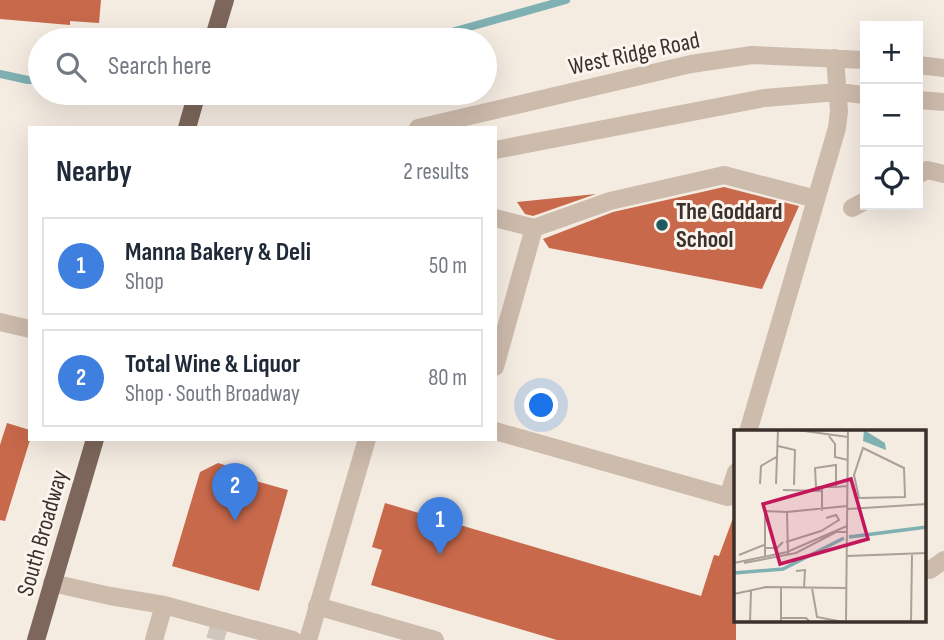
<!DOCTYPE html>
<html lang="en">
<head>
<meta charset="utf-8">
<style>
	body { margin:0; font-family:"Sofia Sans Condensed",sans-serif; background:#f2f2f3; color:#1f2937 }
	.controls { position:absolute; right:21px; top:21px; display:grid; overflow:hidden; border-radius:0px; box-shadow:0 7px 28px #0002 }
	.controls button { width:63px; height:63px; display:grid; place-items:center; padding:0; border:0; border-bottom:2px solid #e0e1e3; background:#fff; color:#1f2937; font:35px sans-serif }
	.you { position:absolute; left:542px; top:406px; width:24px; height:24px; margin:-18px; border:5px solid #fff; border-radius:50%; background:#1a73e8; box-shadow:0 0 0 10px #1a73e833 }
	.badge { display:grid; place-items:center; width:46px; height:46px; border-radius:50%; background:#ea580c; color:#fff; font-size:23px; font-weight:700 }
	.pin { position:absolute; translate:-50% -58px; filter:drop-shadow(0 2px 4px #0008) }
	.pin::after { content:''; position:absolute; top:37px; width:24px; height:21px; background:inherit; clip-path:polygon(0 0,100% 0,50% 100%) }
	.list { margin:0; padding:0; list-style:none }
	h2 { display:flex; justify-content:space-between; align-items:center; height:91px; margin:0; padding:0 28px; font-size:30px }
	h2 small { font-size:23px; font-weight:400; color:#747a83 }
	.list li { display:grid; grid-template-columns:46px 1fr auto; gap:21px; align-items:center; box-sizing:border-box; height:98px; margin:0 14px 14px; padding:0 14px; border:2px solid #e0e1e3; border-radius:0px }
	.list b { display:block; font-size:26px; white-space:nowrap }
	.list p { margin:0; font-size:23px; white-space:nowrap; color:#747a83 }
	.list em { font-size:23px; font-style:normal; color:#747a83 }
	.icon { flex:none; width:38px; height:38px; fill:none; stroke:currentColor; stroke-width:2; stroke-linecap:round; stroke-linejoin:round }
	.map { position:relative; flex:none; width:944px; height:640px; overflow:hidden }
	.search { position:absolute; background:#fff; box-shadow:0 7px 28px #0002; left:28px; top:28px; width:469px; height:77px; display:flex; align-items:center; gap:18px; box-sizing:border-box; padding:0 24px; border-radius:38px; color:#747a83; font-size:26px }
	.panel { position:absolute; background:#fff; box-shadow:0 7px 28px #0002; left:28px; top:126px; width:469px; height:315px; border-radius:0px }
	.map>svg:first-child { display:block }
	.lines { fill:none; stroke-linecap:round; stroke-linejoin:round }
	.stream { stroke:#7fb0b2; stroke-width:8 }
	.building { fill:#c8694b }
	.minor-tunnel { stroke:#cfc6bd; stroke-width:18; stroke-dasharray:18 9; stroke-linecap:butt }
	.minor { stroke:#cdbbac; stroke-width:18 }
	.major { stroke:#7d675c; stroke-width:18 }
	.poi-dot { fill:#1f5a5e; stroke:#fbf5ee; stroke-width:2.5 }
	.labels { text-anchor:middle; stroke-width:6; stroke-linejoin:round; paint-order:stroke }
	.street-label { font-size:24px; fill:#3b302b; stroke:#fbf5ee }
	.poi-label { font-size:24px; font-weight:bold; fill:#3b302b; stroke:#fbf5ee; text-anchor:start }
	.inset-river { fill:none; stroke:#7fb0b2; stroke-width:3.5 }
	.inset-road { fill:none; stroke:#aaa098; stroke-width:2 }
	.view { fill:#c2185b; fill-opacity:0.15; stroke:#c2185b; stroke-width:3.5 }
	.inset-edge { fill:none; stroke:#3b302b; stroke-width:3.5 }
</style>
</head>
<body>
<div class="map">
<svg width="944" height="640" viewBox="0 0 944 640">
	<rect width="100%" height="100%" fill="#f4ebe1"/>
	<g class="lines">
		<path class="stream" d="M423 40 566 0
			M0 74 28 80 40 79"/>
	</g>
	<path class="building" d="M0 0H101L99 23 70 21V25L0 19Z
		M724 187 799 206 762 289 549 248 543 239 613 212Z
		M596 194 533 216 525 214 517 202Z
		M7 423 30 430V440L5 521 0 520V445Z
		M218 463 240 470 238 476 288 490 259 591 172 566 200 472Z
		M385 503 701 596 714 555 719 556 733 518H736V640H557L371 585 382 550 372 547Z"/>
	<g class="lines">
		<path class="minor-tunnel" d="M215 640 221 620"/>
		<path class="minor" d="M918 65 944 68
			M918 100 944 102
			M418 128 691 64 752 55 865 60
			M495 150 764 98 838 92 865 95
			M918 175 927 170 944 174
			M852 208 865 201
			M495 218 534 228 610 201 724 175 816 199
			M0 322 30 329
			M495 367 534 228
			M495 431 728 497 736 472
			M748 432 837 128 839 111 835 58
			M925 570H930L944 560
			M52 583 110 596 164 605 293 640
			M317 606 435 640
			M154 640 164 605
			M308 640 367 439"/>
		<path class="major" d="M213 40 225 0
			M187 128 197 93
			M36 640 95 439"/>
	</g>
	<circle class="poi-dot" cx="662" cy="225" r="7"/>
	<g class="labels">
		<g class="street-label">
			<text transform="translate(634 53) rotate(-12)" y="8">West Ridge Road</text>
			<text transform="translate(42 533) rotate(-74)" y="8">South Broadway</text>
		</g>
		<g class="poi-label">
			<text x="676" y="219">The Goddard<tspan x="676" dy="28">School</tspan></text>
		</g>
	</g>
	<g transform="translate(734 430)">
		<rect width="192" height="192" fill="#f4ebe1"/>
		<path d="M130 0 151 13 152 20 129 11Z" fill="#7fb0b2"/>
		<path class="inset-river" d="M115 107 193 97M0 143 49 139 110 108"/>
		<path class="inset-road" d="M63 0 114 7M95 6 101 14V27L114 30M44 16 61 20 60 55M129 18 170 38 171 67 125 68 120 45ZM0 40V69M26 54 27 36 44 26M42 54 44 0M102 57V35L81 38 82 57H102L113 56M49 60 88 61M114 79 193 74M88 81V59M52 112 87 101 105 90 102 85 92 88M30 118H43L49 112M54 124 53 82 113 76M5 125 30 115M113 126 193 123M31 128V81L53 82M0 133 53 122 113 96M10 133 62 123 102 102H113M62 141 71 140 70 158M78 158 83 187 109 192M0 164 32 157 112 158M47 188H72L76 192M16 192 17 161M47 192V158M112 192 114 0M177 192 178 124"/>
		<path class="view" d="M117 49 134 109 46 134 29 74Z"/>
		<rect width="192" height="192" class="inset-edge"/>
	</g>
</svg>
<div class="controls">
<button>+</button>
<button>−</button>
<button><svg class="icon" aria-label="locate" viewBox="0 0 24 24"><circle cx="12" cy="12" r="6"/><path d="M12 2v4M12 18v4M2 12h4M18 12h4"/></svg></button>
</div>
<div class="you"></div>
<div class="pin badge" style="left:440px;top:555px;background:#3f7fe0">1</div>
<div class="pin badge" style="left:235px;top:521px;background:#3f7fe0">2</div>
<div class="search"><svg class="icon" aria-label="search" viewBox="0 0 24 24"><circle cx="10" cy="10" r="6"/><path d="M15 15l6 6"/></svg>Search here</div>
<section class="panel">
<h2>Nearby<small>2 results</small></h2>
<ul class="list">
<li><span class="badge" style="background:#3f7fe0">1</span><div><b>Manna Bakery &amp; Deli</b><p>Shop</p></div><em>50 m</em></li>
<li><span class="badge" style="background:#3f7fe0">2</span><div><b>Total Wine &amp; Liquor</b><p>Shop · South Broadway</p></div><em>80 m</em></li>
</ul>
</section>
</div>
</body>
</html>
